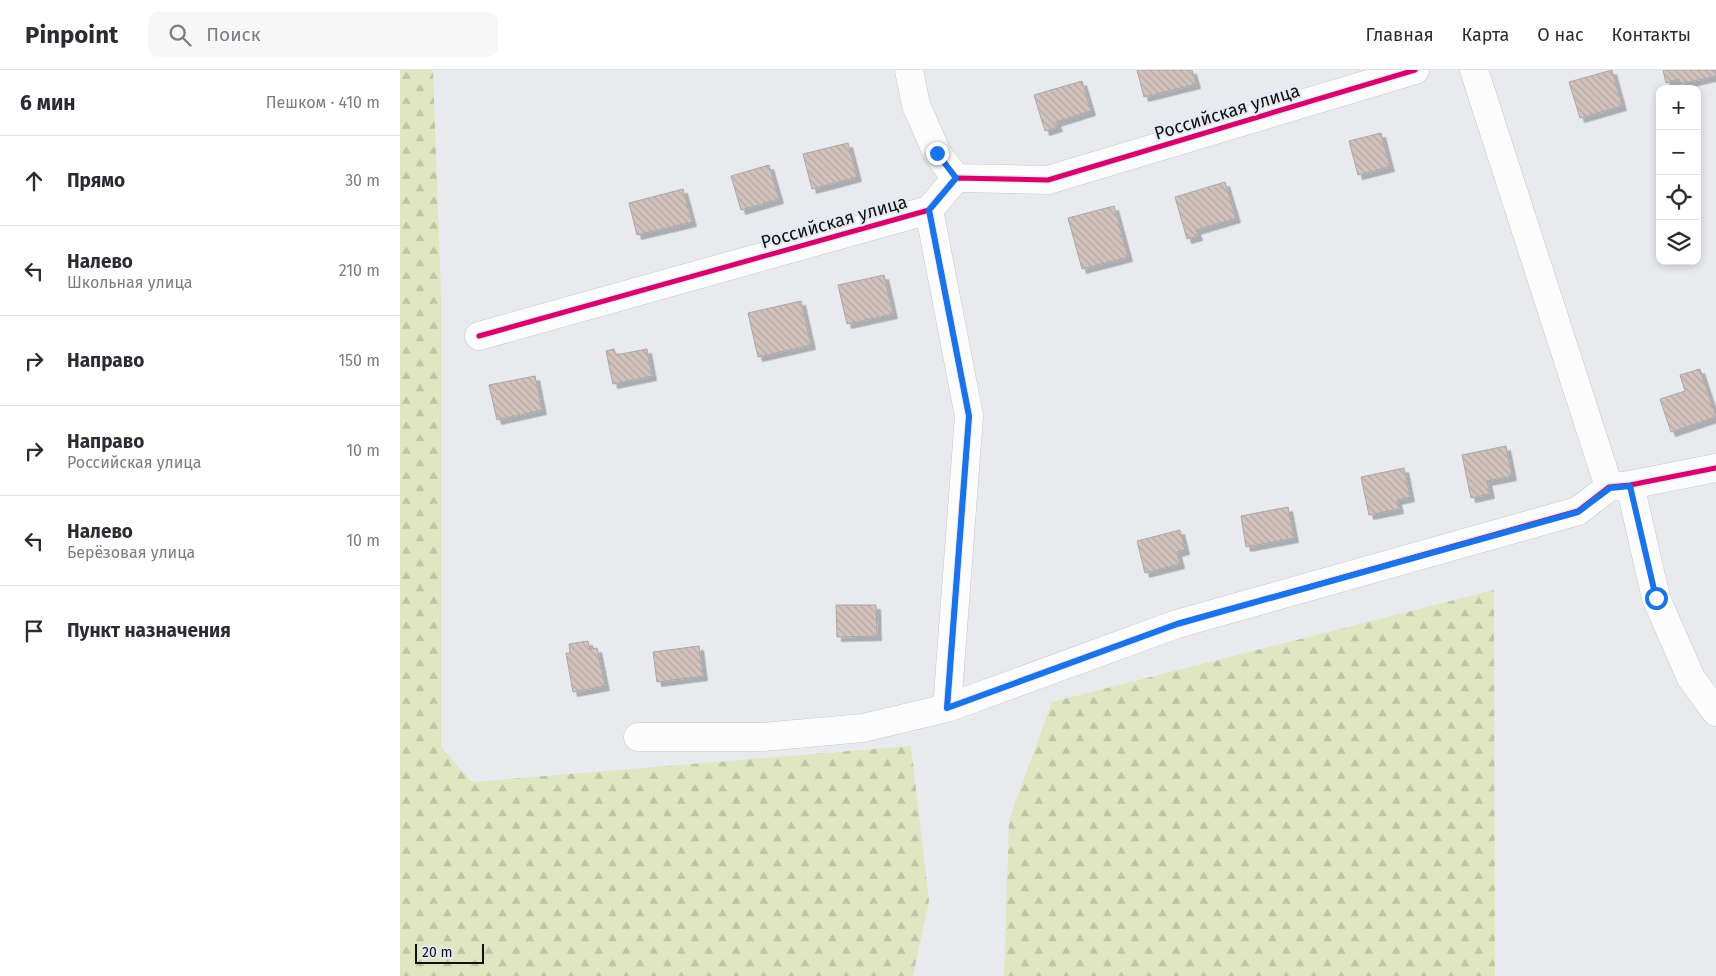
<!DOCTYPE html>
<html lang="ru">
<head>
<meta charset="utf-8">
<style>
	body { margin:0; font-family:"Fira Sans",sans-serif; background:#f7f7f7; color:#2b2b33 }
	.controls { position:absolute; right:15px; top:15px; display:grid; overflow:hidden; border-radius:10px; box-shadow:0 2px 8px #0003 }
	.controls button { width:45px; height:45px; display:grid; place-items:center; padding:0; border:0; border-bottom:1px solid #e1e1e2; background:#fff; color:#2b2b33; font:25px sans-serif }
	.scale { position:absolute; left:15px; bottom:12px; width:69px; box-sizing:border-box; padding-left:5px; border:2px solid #101113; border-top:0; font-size:14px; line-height:18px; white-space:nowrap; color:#101113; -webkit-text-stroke:4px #e6e9f1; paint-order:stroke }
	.stop { position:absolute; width:15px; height:15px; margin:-11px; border:4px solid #1a73e8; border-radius:50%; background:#fff }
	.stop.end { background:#1a73e8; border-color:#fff; box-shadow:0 1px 5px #0008 }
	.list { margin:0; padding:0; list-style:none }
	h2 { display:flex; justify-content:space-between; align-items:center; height:65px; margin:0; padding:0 20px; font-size:21px }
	h2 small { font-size:16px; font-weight:400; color:#7c7c81 }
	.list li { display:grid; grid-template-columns:32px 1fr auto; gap:15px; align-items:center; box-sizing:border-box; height:90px; padding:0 20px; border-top:1px solid #e1e1e2 }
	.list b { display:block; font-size:19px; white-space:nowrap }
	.list p { margin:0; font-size:16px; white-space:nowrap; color:#7c7c81 }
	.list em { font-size:16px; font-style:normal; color:#7c7c81 }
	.icon { flex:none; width:28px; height:28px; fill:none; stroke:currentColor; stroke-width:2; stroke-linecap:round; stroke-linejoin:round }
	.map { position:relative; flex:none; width:1316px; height:906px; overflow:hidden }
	header { display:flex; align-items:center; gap:30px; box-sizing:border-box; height:70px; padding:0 25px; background:#fff; border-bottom:1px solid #e1e1e2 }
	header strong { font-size:24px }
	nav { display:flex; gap:28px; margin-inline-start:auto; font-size:18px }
	.search { width:350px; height:45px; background:#f7f7f7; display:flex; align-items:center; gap:12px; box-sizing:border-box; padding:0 18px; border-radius:10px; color:#7c7c81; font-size:19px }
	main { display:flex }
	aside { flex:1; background:#fff }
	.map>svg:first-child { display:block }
	.forest { fill:url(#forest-firs) }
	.building { fill:url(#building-back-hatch); stroke:#a9a7a9; filter:url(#shadow) }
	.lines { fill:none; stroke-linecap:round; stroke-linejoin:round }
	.minor-casing { stroke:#c5c6ca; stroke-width:29 }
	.minor { stroke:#fcfcfc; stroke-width:28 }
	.cycleway-casing { stroke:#e6e9f1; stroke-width:8 }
	.cycleway { stroke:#d6006c; stroke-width:5 }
	.route { stroke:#1a73e8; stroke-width:6 }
	.labels { text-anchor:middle; stroke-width:4.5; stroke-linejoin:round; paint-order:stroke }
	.street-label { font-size:18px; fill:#101113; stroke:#e6e9f1 }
</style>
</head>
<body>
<header>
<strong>Pinpoint</strong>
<div class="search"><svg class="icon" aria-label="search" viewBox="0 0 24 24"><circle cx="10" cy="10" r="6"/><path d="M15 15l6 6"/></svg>Поиск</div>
<nav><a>Главная</a><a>Карта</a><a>О нас</a><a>Контакты</a></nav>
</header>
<main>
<aside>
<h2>6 мин<small>Пешком · 410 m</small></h2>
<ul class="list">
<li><svg class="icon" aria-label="ahead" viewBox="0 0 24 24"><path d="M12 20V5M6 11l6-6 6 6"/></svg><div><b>Прямо</b></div><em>30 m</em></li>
<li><svg class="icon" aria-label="left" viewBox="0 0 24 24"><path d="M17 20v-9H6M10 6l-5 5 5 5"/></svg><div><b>Налево</b><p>Школьная улица</p></div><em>210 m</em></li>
<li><svg class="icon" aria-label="right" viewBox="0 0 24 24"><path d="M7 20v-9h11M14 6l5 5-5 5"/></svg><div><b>Направо</b></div><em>150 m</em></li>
<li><svg class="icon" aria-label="right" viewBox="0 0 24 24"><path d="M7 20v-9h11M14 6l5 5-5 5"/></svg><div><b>Направо</b><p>Российская улица</p></div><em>10 m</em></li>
<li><svg class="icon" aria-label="left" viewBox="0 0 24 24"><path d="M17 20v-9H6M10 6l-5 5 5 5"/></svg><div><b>Налево</b><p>Берёзовая улица</p></div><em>10 m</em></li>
<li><svg class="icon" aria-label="arrive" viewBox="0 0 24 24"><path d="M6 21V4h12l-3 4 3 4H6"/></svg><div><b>Пункт назначения</b></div></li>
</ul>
</aside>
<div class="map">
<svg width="1316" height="906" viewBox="0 0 1316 906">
	<defs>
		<pattern id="forest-firs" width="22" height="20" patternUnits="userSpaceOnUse" patternTransform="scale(1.25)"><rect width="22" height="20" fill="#e0e6c1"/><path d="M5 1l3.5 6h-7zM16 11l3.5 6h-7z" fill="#bfc4a5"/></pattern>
		<pattern id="building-back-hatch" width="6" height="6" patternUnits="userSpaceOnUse" patternTransform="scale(1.25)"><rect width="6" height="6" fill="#d2c2bb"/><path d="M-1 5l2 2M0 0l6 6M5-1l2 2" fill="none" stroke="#b3a6a0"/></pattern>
		<filter id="shadow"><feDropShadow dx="4.5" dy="4.5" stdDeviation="0" flood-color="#0004"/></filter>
	</defs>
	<rect width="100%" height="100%" fill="#e9eaee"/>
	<path class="forest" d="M0 0H33L41 224V677L72 712 511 676 529 831 513 906H0Z
		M1094 520 1095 906H604L609 750 652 632Z"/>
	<path class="building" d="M737 0H792L796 14 744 27Z
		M1212 0 1222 36 1180 48 1169 12Z
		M1263 0H1316V6L1280 14 1279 9 1266 13Z
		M682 11 691 41 656 52 658 57 645 61 634 25Z
		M981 63 990 97 958 105 949 71Z
		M448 73 457 107 412 119 403 84Z
		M369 95 379 129 341 140 331 106Z
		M825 112 836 148 796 160 798 166 787 169 775 127Z
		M283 119 292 152 237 165 229 133Z
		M714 136 728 187 682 199 668 148Z
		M484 205 493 244 447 254 438 215Z
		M401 231 411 275 358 287 348 243Z
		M214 279 216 285 247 279 252 306 213 314 206 281Z
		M1300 299 1316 347 1271 362 1260 329 1285 321 1280 305Z
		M135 306 142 340 97 350 89 315Z
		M1106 376 1112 406 1087 411 1090 424 1071 428 1062 385Z
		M1004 398 1010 427 997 430 999 439 969 445 961 407Z
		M888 437 894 468 846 477 841 446Z
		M780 460 785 480 777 482 780 494 745 503 737 471Z
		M436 535H476L477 566 437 567Z
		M188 571 190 579 197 578 205 616 173 622 166 583H170L169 574Z
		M299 576 303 606 257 612 253 582Z"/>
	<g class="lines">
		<defs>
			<path id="minor" d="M509 0 516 35 537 83 556 108
				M1074 0 1209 417
				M529 140 569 346 547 638
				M79 266 529 140 556 108 648 110 1015 0
				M1230 415 1256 528 1291 608 1316 642
				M238 667H363L463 658 547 638 777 554 1178 441 1209 417 1230 415 1316 398"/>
		</defs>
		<use href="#minor" class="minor-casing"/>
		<use href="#minor" class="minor"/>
		<defs>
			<path id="cycleway" d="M529 140 569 346 547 638 777 554 1178 441 1209 417 1230 415 1316 398
				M79 266 529 140 556 108 648 110 1015 0"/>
		</defs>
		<use href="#cycleway" class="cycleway-casing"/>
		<use href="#cycleway" class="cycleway"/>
	</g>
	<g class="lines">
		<path class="route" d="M537 83 556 108 529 140 569 346 547 638 777 554 1178 442 1210 418 1230 416 1256 528"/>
	</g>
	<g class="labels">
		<g class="street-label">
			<text transform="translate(827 42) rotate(-17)" y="6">Российская улица</text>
			<text transform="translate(434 152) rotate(-16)" y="6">Российская улица</text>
		</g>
	</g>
</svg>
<div class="controls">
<button>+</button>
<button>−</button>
<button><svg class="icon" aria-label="locate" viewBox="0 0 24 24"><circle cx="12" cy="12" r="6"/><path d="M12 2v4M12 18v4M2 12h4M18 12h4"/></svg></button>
<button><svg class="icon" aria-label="layers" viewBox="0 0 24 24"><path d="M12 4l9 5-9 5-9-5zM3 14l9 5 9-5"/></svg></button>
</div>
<div class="scale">20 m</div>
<div class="stop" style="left:1256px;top:528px"></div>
<div class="stop end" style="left:537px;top:83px"></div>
</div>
</main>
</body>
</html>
